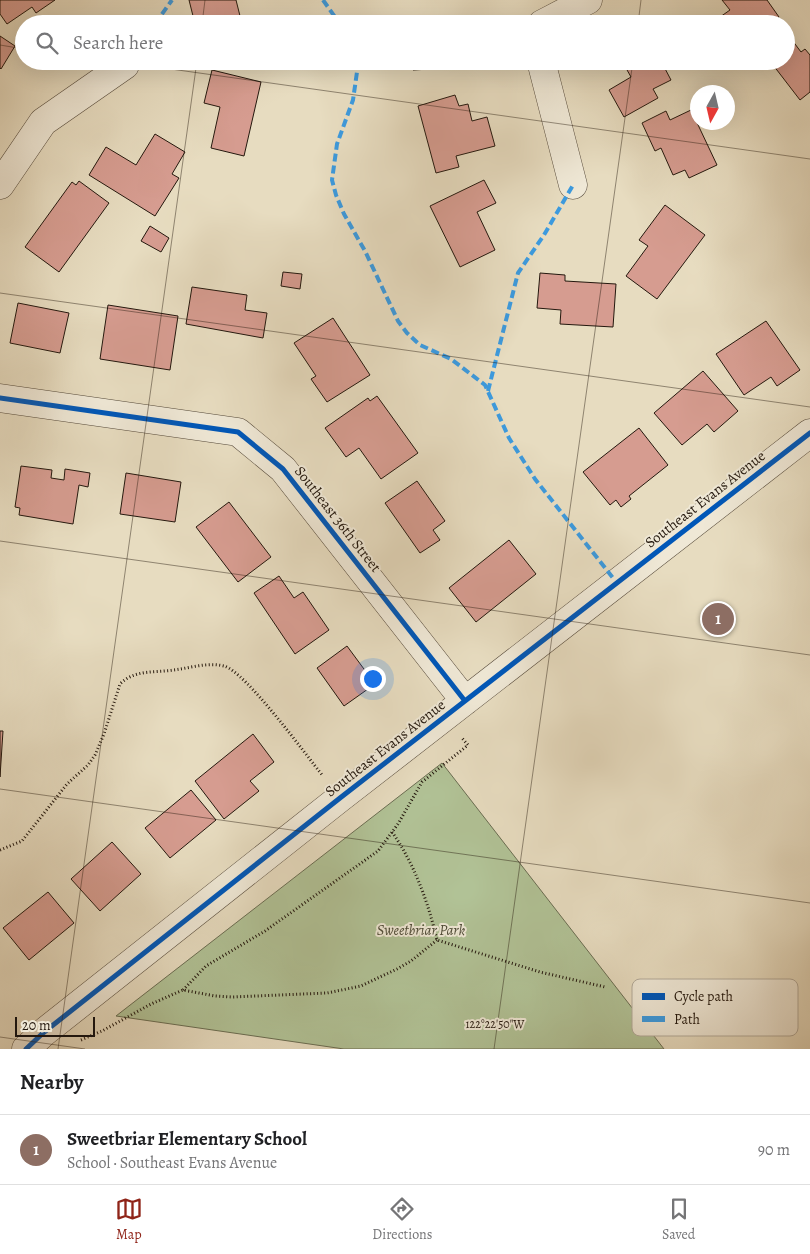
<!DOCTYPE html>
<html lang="en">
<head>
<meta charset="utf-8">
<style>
	body { margin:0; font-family:Alegreya,serif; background:#f6f6f6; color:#202124 }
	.compass { position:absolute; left:690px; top:85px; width:45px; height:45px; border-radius:50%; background:#fff; box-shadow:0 5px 20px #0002; rotate:188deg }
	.scale { position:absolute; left:15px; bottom:12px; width:80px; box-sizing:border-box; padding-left:5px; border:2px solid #24180e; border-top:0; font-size:14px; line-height:18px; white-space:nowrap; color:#24180e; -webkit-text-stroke:4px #efe8d6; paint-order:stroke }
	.you { position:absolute; left:372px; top:678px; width:18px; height:18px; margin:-12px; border:4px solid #fff; border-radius:50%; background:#1a73e8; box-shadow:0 0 0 8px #1a73e833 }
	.badge { display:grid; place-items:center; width:32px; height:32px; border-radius:50%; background:#8f2418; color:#fff; font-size:16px; font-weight:700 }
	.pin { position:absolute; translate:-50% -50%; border:2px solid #fff; box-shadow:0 1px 5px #0006 }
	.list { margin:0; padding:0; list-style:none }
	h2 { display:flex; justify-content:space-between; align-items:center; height:65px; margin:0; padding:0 20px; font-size:21px }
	h2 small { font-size:16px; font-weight:400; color:#757577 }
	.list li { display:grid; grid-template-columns:32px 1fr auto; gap:15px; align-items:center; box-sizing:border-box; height:70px; padding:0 20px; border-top:1px solid #e0e0e0 }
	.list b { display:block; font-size:19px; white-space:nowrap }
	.list p { margin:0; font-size:16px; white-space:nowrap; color:#757577 }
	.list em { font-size:16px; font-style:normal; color:#757577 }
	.icon { flex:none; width:28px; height:28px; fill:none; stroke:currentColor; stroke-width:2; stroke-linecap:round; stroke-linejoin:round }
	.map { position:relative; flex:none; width:810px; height:1049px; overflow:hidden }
	.search { position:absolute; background:#fff; box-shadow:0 5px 20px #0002; left:15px; right:15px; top:15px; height:55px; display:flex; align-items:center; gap:12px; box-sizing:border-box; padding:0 18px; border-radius:28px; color:#757577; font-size:19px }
	.sheet { height:135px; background:#fff }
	nav { display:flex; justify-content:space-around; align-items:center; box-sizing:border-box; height:70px; border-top:1px solid #e0e0e0; background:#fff; font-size:14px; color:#757577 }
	nav a { display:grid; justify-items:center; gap:2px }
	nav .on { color:#8f2418 }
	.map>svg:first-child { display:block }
	.green { fill:#b1c296; stroke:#6a6d52 }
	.building { fill:#d69c90; stroke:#24180e }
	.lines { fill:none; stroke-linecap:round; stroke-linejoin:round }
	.minor-casing { stroke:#55493a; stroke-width:29 }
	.path { stroke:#24180e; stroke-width:3; stroke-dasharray:1 2.5; stroke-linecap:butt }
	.minor { stroke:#efe8d6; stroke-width:28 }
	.quiet { stroke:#3c9ade; stroke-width:4; stroke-dasharray:8 4; stroke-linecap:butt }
	.cycleway-casing { stroke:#efe8d6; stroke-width:8 }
	.cycleway { stroke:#0057b8; stroke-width:5 }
	.ticks { fill:none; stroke:#24180e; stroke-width:1; stroke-opacity:0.45 }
	.labels { text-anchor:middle; stroke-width:4; stroke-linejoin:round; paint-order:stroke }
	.street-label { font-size:15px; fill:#24180e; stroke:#efe8d6 }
	.park-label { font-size:15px; font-style:italic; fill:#4e4b37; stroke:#efe8d6 }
	.key { fill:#efe8d6; stroke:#b2aa9a; stroke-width:1 }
	.key-label { font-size:14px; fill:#24180e }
	.ticks-label { font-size:12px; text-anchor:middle; fill:#24180e; stroke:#efe8d6; stroke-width:4; stroke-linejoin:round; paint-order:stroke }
</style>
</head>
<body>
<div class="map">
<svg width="810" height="1049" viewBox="0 0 810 1049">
	<rect width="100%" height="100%" fill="#e7dcc0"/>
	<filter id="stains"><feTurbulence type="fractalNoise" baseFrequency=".004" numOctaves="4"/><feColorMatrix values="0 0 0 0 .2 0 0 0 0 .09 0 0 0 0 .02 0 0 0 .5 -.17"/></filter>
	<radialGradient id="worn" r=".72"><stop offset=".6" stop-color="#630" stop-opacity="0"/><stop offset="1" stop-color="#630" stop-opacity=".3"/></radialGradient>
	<path class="green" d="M442 763 664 1049H344L116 1016Z"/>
	<path class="building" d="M0 0H55L36 13 32 7 7 24 0 14Z
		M189 0H236L242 24H195Z
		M722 0H767L779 17 769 24H725L720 17 730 10Z
		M459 18V24H412L411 19Z
		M786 32 801 52 805 49 810 55V92L800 100 770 61H786Z
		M0 36 15 46 1 69 0 68Z
		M413 61H447V68L413 70Z
		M622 61H661L671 80 653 89 658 98 624 117 609 90 631 77Z
		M212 70 261 82 244 156 211 148 220 107 204 103Z
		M455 95 459 106 468 104 472 121 487 117 495 146 456 156 459 167 436 173 418 106Z
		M691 110 717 165 689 178 685 170 673 175 661 148 655 151 642 123 666 111 670 120Z
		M155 134 185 152 172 174 179 178 155 216 89 175 106 147 136 165Z
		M484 180 496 203 477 212 495 250 460 267 430 206Z
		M79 181 109 203 59 272 25 247 72 182 76 185Z
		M665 205 705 235 657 299 626 276 648 246 639 240Z
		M150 226 169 238 161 252 141 241Z
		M283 272 302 274 300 289 281 286Z
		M540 273 565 275V281L616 284 613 327 560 324 561 310 537 308Z
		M192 287 247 295 245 310 267 313 263 338 186 324Z
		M18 303 69 313 60 353 10 343Z
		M108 305 178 316 170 370 100 359Z
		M333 318 370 375 327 402 311 379 316 376 294 343Z
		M766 321 800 370 777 386 771 377 744 395 716 354Z
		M703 371 738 411 714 432 707 424 682 445 654 413Z
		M377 396 418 453 381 479 359 448 346 457 325 428 368 398 370 401Z
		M639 428 668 465 629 496 631 499 621 507 616 500 610 505 583 472Z
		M21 466 52 470 51 478 64 480 65 469 90 473 88 487 79 485 73 524 19 515 20 508 15 507Z
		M126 473 181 482 175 522 120 514Z
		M417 481 445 521 433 530 440 540 420 553 385 503Z
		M229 502 271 557 238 582 196 527Z
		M509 540 536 574 476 622 449 588Z
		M279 576 294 598 303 592 329 630 295 654 254 593Z
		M347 646 375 684 344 706 317 668Z
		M0 731H3L0 777Z
		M253 734 274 762 250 781 259 791 224 819 195 781Z
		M191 790 216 820 170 858 145 828Z
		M112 842 141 874 100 911 71 879Z
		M48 892 74 923 29 960 3 928Z"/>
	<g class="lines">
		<defs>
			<path id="minor" d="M542 24 588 0
				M541 61 573 185
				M0 185 43 122 125 65
				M0 398 238 432 283 469 465 701
				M26 1049 43 1033 340 798 810 433"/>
		</defs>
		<use href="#minor" class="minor-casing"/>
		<path class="path" d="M392 832C415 865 428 902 437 940L540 972 605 987
			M0 850 22 841 67 784 88 765 95 755 104 734 120 684C135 669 155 673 174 670 190 668 207 662 224 666 245 671 306 755 323 776
			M183 990 206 966 265 931 378 851 398 824 422 782 468 745 461 737
			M81 1040 102 1031 151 1004 183 990 215 996 232 997 327 993 361 986 397 969 411 961 437 940"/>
		<use href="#minor" class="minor"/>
		<path class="quiet" d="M323 0 340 24
			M155 24 172 0
			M355 61 357 72 353 100 337 144 332 180 336 195 344 214 365 251 398 321 407 333 420 345 451 359 485 385 509 438 535 479 617 583
			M125 65 128 61
			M488 391 518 273 544 235 573 185"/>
		<defs>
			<path id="cycleway" d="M0 398 238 432 283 469 465 701
				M26 1049 43 1033 340 798 810 433"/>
		</defs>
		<use href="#cycleway" class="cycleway-casing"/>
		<use href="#cycleway" class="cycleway"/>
	</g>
	<path class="ticks" d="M202 24 205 0M638 24 641 0M0 45 24 49M114 61 810 159M0 293 810 407M0 541 810 655M0 789 810 903M0 1037 85 1049M58 1049 197 61M494 1049 633 61"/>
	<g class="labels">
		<g class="street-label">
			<text transform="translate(705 499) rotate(-38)" y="5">Southeast Evans Avenue</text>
			<text transform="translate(338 519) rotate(52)" y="5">Southeast 36th Street</text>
			<text transform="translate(385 748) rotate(-38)" y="5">Southeast Evans Avenue</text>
		</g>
		<g class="park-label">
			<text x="421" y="935">Sweetbriar Park</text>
		</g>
	</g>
	<rect x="632" y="979" width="166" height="57" rx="8" class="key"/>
	<rect x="642" y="993" width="23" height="7" fill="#0057b8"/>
	<rect x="642" y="1016" width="23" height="6" fill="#3c9ade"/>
	<g class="key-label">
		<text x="674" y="1001">Cycle path</text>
		<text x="674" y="1024">Path</text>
	</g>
	<g class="ticks-label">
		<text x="495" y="1028">122°22'50"W</text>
	</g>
	<rect width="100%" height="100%" filter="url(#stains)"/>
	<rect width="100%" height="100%" fill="url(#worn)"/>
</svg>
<svg class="compass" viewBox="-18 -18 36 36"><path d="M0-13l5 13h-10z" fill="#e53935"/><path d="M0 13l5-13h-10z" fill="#757577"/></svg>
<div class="scale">20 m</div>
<div class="you"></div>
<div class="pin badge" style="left:718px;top:619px;background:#8d6e63">1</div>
<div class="search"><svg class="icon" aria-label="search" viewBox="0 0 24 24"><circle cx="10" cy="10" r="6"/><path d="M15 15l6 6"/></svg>Search here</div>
</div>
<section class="sheet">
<h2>Nearby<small></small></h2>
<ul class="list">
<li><span class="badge" style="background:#8d6e63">1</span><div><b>Sweetbriar Elementary School</b><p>School · Southeast Evans Avenue</p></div><em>90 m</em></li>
</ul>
</section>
<nav>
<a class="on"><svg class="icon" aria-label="map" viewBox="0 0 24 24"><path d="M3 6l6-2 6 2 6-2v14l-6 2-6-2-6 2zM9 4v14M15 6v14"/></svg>Map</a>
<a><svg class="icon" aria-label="directions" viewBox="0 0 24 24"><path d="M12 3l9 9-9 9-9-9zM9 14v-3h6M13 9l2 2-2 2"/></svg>Directions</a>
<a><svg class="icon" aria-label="saved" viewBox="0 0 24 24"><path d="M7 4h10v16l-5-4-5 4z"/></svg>Saved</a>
</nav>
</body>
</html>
